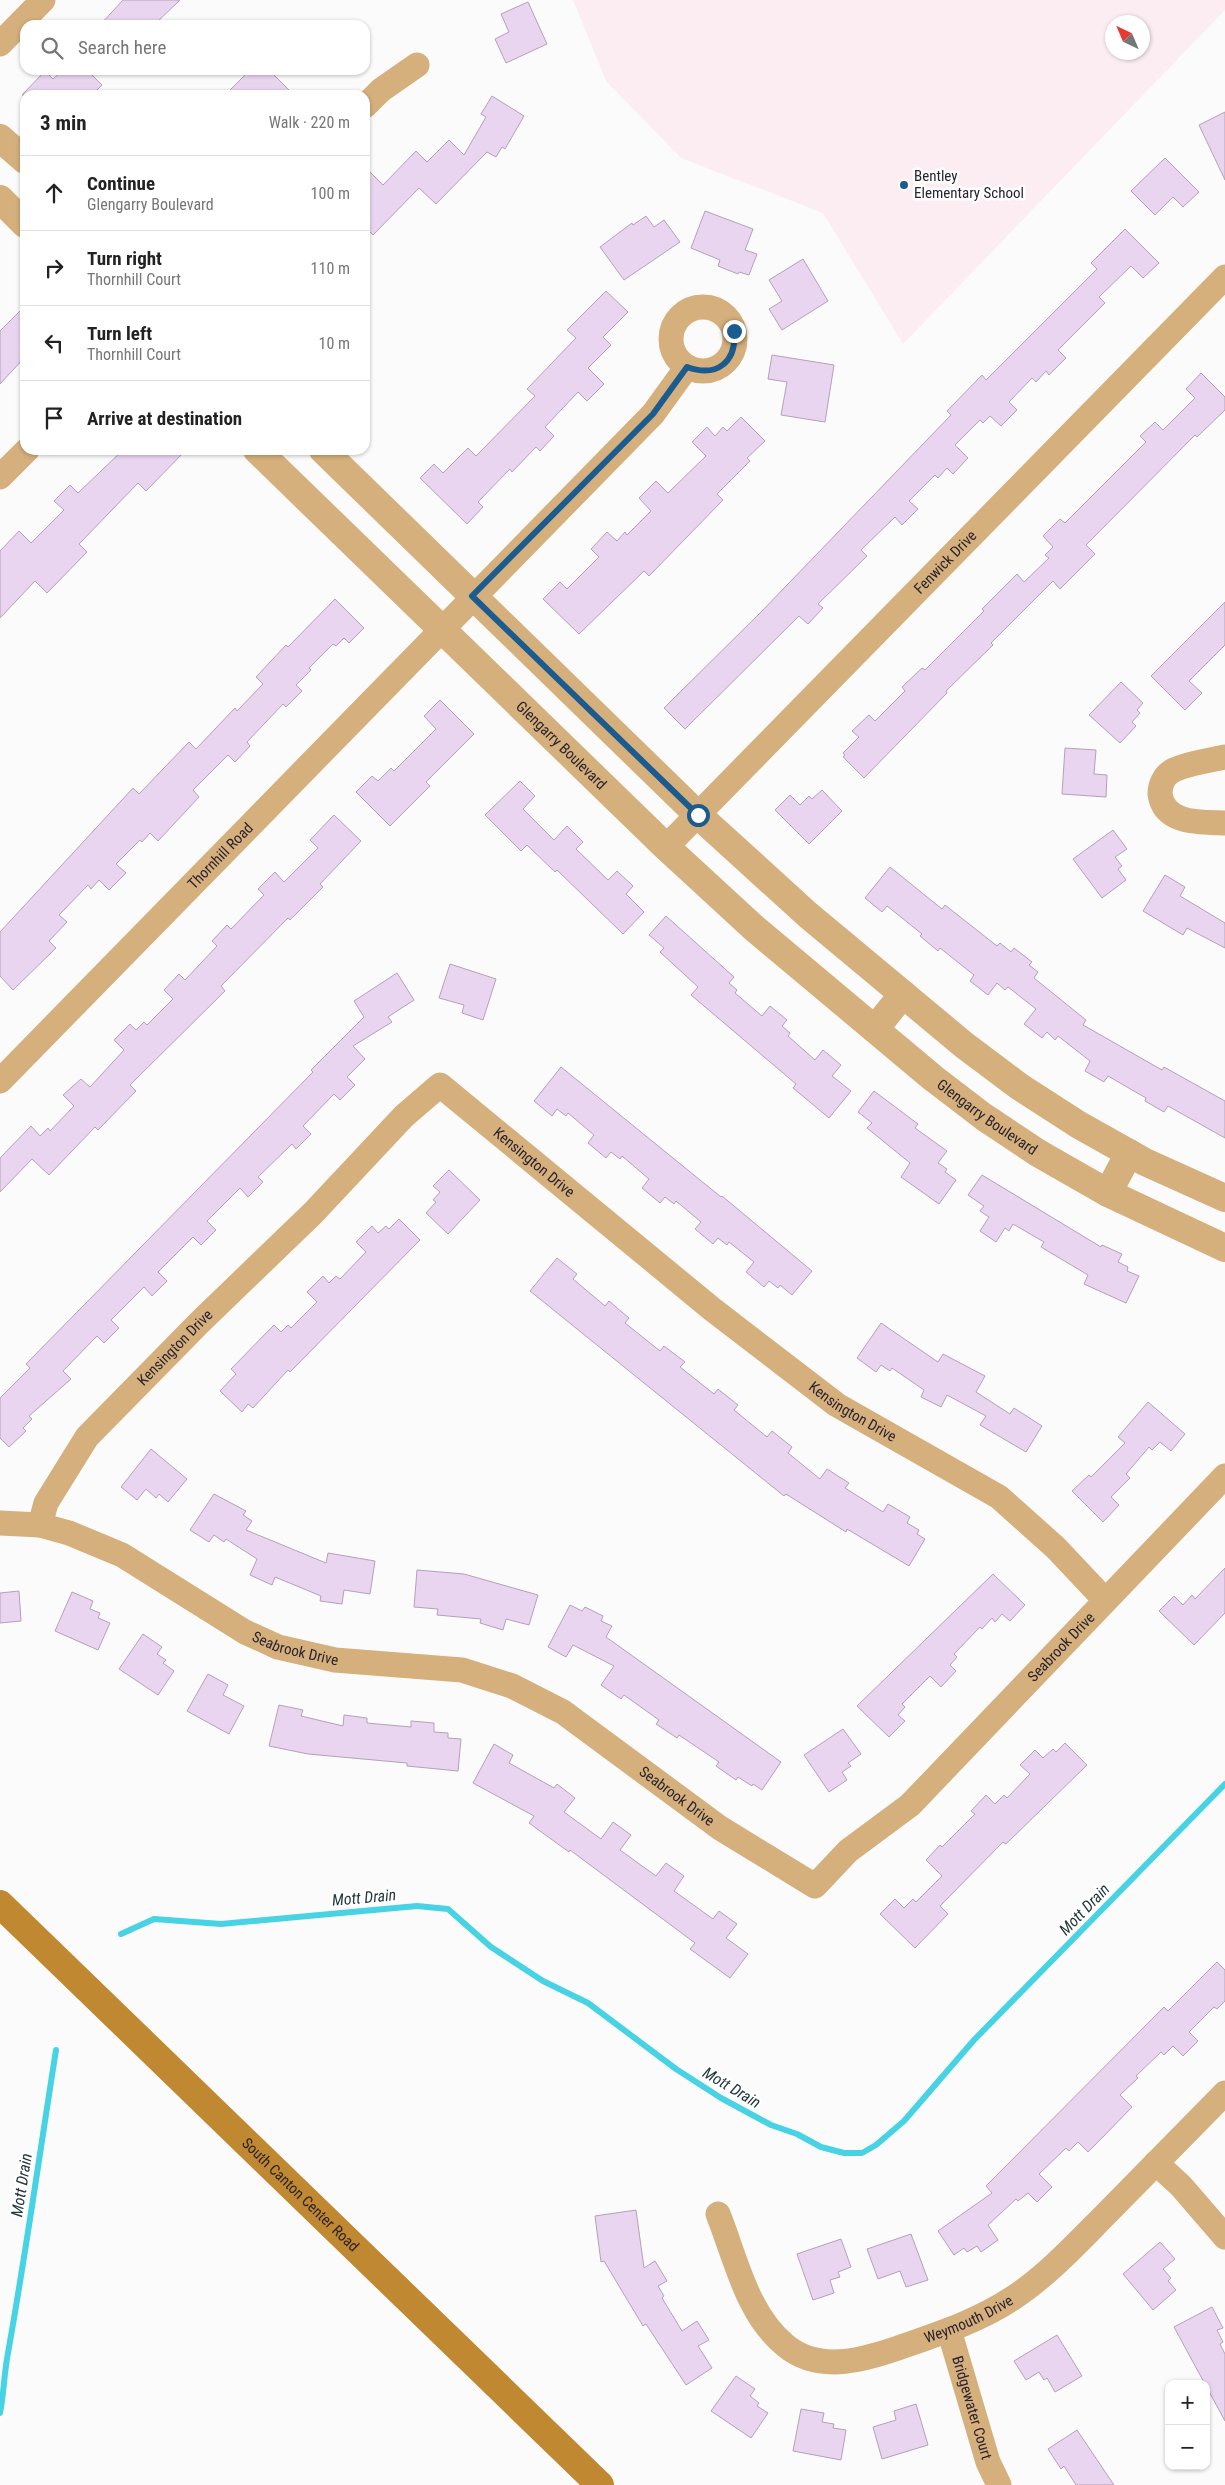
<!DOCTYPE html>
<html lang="en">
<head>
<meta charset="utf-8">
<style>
	body { margin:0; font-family:"Roboto Condensed",sans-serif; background:#f2f2f2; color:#222 }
	.controls { position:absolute; right:15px; bottom:15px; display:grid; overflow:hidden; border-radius:10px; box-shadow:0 1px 4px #0004 }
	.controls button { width:45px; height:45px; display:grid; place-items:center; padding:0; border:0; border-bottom:1px solid #e0e0e0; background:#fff; color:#222; font:25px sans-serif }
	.compass { position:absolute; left:1105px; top:15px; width:45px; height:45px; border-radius:50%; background:#fff; box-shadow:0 1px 4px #0004; rotate:316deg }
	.stop { position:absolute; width:15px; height:15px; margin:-11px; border:4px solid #1a5b90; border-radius:50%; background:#fff }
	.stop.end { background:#1a5b90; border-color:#fff; box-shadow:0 1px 5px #0008 }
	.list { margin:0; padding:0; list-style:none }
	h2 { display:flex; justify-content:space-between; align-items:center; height:65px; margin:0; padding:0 20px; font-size:21px }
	h2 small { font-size:16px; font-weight:400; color:#767676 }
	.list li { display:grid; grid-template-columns:32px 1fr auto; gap:15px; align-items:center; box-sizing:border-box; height:75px; padding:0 20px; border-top:1px solid #e0e0e0 }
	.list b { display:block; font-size:19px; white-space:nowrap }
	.list p { margin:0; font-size:16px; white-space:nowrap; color:#767676 }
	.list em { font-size:16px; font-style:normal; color:#767676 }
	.icon { flex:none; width:28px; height:28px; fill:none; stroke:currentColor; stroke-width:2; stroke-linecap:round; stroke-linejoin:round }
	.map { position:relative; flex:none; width:1225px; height:2485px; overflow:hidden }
	.search { position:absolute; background:#fff; box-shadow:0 1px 4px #0004; left:20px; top:20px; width:350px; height:55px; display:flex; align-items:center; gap:12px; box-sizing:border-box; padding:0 18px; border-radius:15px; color:#767676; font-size:19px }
	.panel { position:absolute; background:#fff; box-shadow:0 1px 4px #0004; left:20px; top:90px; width:350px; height:365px; border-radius:15px }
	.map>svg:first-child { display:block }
	.education { fill:#fcedf2; fill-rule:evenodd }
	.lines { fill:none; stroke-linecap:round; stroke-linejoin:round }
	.stream { stroke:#47d3e4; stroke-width:6 }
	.building { fill:#ead5f1; stroke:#b4a0ba }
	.minor { stroke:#d5af7c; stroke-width:25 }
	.tertiary { stroke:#d5af7c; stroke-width:28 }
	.secondary { stroke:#c08830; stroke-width:28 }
	.route { stroke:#1a5b90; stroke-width:6 }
	.poi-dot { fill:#1a5b90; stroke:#fff; stroke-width:2 }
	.labels { text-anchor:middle; stroke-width:5; stroke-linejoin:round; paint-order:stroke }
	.poi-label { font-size:15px; fill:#2a232e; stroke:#fff; text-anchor:start }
	.street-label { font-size:15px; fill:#2a232e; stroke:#fff }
	.water-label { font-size:16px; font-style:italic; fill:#21383c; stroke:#fff }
</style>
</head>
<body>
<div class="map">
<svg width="1225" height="2485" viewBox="0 0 1225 2485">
	<rect width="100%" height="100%" fill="#fbfbfb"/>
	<path class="education" d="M573 0H1225V10L903 344 823 213 681 158 606 81ZM1112 22H1142V52H1112Z"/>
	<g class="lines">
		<path class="stream" d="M121 1934 154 1919 221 1924 417 1906 448 1909 491 1947 543 1981 588 2003 676 2069 721 2098 771 2125 797 2134 821 2147 844 2153H862L876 2145 904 2121 974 2040 1225 1784
			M0 2413C4 2393 4 2373 8 2353 26 2252 40 2151 56 2050"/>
	</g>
	<path class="building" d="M123 0H180L154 25H100Z
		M528 2 547 44 506 63 495 39 509 32 501 14Z
		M63 70H87L102 85 92 95H22L45 71 53 79Z
		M250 70H269L294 95H225Z
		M492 96 524 116 505 149 502 147 496 157 487 152 436 204 419 188 373 235 365 227V167L383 185 416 151 427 162 449 140 464 155 486 117 481 114Z
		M1225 112V180L1199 125Z
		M1165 158 1199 192 1183 207 1173 197 1155 215 1131 191Z
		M705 211 753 229 745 250 757 254 749 275 739 272 738 274 718 266 720 260 691 248Z
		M646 216 654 227 664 220 680 242 624 280 600 247 632 223 633 225Z
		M1125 229 1159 263 1143 278 1131 266 1099 297 1105 303 1058 350 1066 358 1049 375 1046 371 1036 382 1032 378 1009 402 1017 410 1001 426 990 416 983 423 980 420 955 445 968 458 953 474 947 468 938 478 935 475 909 501 918 509 902 525 895 517 861 550 867 556 818 604 823 608 808 624 799 616 685 729 664 708 761 612 951 415 947 411 982 375 986 380 1097 269 1091 263Z
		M803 259 828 301 782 330 769 309 782 301 769 280Z
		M606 291 628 312 603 337 611 345 588 368 604 384 587 401 578 392 545 427 554 436 540 451 536 447 512 472 510 469 478 502 483 507 467 524 420 478 434 464 443 473 468 448 476 456 535 396 527 389 576 338 567 330Z
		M25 306V357L0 384V331Z
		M772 355 834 365 825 422 781 415 787 382 768 379Z
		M1201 373 1225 397V410L1197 437 1195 435 1086 545 1095 554 1060 589 1053 581 991 643 993 645 946 691 947 693 864 778 843 757 845 755 843 753 859 737 852 731 869 715 875 721 905 691 902 687 922 668 925 670 984 611 982 609 1017 574 1024 582 1049 558 1045 555 1053 547 1043 536 1060 519 1065 523 1146 442 1140 436 1155 422 1163 430 1195 398 1186 389Z
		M741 417 765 441 747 458 750 461 717 494 723 500 649 576 644 571 579 634 543 599 560 582 567 589 599 557 591 549 607 532 617 541 625 532 627 535 651 511 639 498 656 481 668 493 706 456 692 442 707 427 715 436 723 427 727 431Z
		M123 450H186L146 491 138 483 79 544 87 552 47 593 35 581 0 618V551L19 531 31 543 64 510 54 501 70 485 78 493Z
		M335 599 364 628 349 643 344 638 336 646 333 644 309 668 311 670 296 685 302 691 286 707 283 704 247 742 250 746 235 762 228 755 193 790 199 797 158 841 150 833 142 842 140 840 116 864 126 873 109 890 99 880 91 889 88 885 59 915 67 922 49 941 56 948 13 990 0 976V932L133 788 139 794 189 742 196 749 235 708 237 711 263 684 256 677 286 645 288 647Z
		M1225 602V645L1189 681 1202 693 1185 710 1151 676Z
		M1121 682 1143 703 1137 710 1140 713 1132 722 1136 726 1120 743 1089 715Z
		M440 700 474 734 426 782 430 786 390 826 356 792 372 776 378 781 391 768 394 771 436 729 424 716Z
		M1065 748 1096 750 1094 774 1107 775 1106 797 1062 794Z
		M520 781 535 796 523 809 554 840 567 826 583 842 576 849 608 880 617 871 633 886 626 894 644 912 623 934 557 870 555 872 527 845 521 851 485 815Z
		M822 790 842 811 809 844 775 810 790 795 800 805 809 796 812 799Z
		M334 815 361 841 320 884 323 887 290 920 288 918 221 986 225 991 130 1085 136 1091 98 1130 95 1127 49 1175 32 1159 0 1192V1158L31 1126 40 1136 48 1128 50 1131 74 1106 63 1095 81 1079 90 1087 124 1050 114 1040 130 1024 136 1030 144 1022 147 1025 173 999 164 990 179 974 185 980 217 946 212 941 227 925 231 929 264 895 258 889 275 872 284 882 318 848 310 840Z
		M1113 830 1127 849 1115 857 1122 866 1118 869 1126 880 1102 898 1073 859Z
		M890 867 942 909 945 905 997 946 1000 943 1011 952 1014 948 1032 962 1029 965 1038 972 1034 978 1086 1020 1083 1025 1162 1070 1164 1067 1225 1101V1138L1168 1106 1164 1112 1145 1101 1146 1098 1108 1076 1104 1082 1085 1071 1090 1061 1058 1036 1055 1040 1047 1032 1042 1038 1024 1024 1036 1009 1008 987 1005 990 997 983 988 995 970 981 974 975 940 948 938 951 920 936 922 934 887 906 882 912 865 898Z
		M1165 875 1185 887 1180 896 1225 923V948L1187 928 1183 935 1143 911Z
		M666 916 734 977 729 983 737 990 735 993 762 1016 770 1006 787 1020 782 1026 790 1033 788 1036 815 1060 823 1050 841 1065 832 1076 851 1091 829 1118 793 1088 796 1084 691 995 698 987 660 952 664 948 649 935Z
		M450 964 496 979 483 1020 462 1013 464 1005 439 998Z
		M397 973 414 1000 388 1017 392 1022 353 1046 365 1059 347 1077 355 1085 340 1100 334 1094 303 1126 311 1134 296 1149 292 1144 258 1177 263 1182 248 1197 240 1188 207 1221 216 1230 201 1245 193 1237 158 1272 167 1281 152 1296 144 1287 111 1320 119 1328 104 1343 97 1336 63 1371 71 1379 29 1416 32 1419 23 1428 26 1431 9 1447 0 1438V1398L30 1368 26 1364 313 1072 311 1070 364 1017 354 1001Z
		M561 1067 721 1197 722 1196 812 1271 792 1295 780 1285 778 1288 769 1281 764 1287 746 1272 754 1262 729 1242 727 1245 718 1238 713 1244 695 1229 701 1222 676 1201 674 1204 665 1197 660 1203 642 1188 649 1179 622 1156 620 1159 611 1152 606 1158 588 1143 594 1135 568 1113 566 1116 557 1109 552 1116 534 1101Z
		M874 1091 918 1124 915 1128 947 1151 938 1163 947 1169 945 1172 956 1180 939 1204 901 1177 910 1163 867 1128 872 1123 858 1112Z
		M449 1170 480 1200 448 1234 426 1213 436 1202 433 1200 440 1192 433 1186Z
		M982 1175 1101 1247 1102 1245 1122 1254 1118 1262 1128 1267 1127 1271 1139 1276 1126 1303 1084 1284 1088 1275 1041 1247 1044 1242 1013 1224 1009 1231 1005 1228 996 1242 980 1231 989 1217 980 1211 984 1206 968 1195Z
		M399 1219 420 1240 290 1372 288 1370 253 1408 248 1404 242 1412 220 1391 236 1374 231 1369 274 1325 281 1332 288 1325 291 1328 317 1302 307 1292 323 1276 329 1283 336 1276 340 1279 366 1252 356 1242 372 1226 378 1233 386 1226 389 1229Z
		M557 1258 577 1274 573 1279 605 1306 609 1301 629 1318 625 1323 660 1351 664 1346 685 1362 680 1367 714 1394 718 1389 738 1405 734 1410 767 1437 772 1431 792 1447 788 1453 820 1479 827 1469 849 1483 845 1488 883 1512 888 1504 910 1517 907 1523 919 1530 917 1534 925 1539 909 1566 847 1529 846 1532 786 1494 784 1496 530 1291Z
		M881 1323 938 1362 943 1354 985 1376 976 1392 1010 1414 1014 1408 1042 1426 1026 1452 980 1425 986 1416 947 1395 941 1407 921 1397 924 1390 892 1368 890 1371 881 1365 876 1372 857 1358Z
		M1148 1402 1185 1434 1171 1451 1160 1442 1152 1450 1149 1447 1126 1474 1130 1478 1111 1497 1119 1505 1103 1522 1072 1491 1089 1475 1091 1477 1125 1443 1118 1437Z
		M151 1449 187 1479 168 1502 159 1494 156 1498 146 1489 137 1500 121 1487Z
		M214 1494 246 1511 243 1515 252 1521 246 1530 326 1563 328 1553 375 1561 370 1594 344 1590 342 1604 320 1601 321 1596 275 1577 272 1585 250 1575 257 1559 226 1539 224 1542 214 1535 209 1542 190 1530Z
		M1225 1568V1613L1194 1645 1159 1611 1174 1596 1183 1605 1192 1595 1195 1599Z
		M417 1570 464 1574 538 1595 529 1625 506 1619 503 1630 480 1623 481 1619 437 1615 438 1609 414 1607Z
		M993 1574 1025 1605 1010 1621 1002 1614 995 1622 992 1618 982 1629 980 1627 954 1654 957 1657 950 1665 956 1671 941 1687 930 1676 902 1704 905 1707 898 1715 905 1721 889 1737 857 1706Z
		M19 1591 21 1621 0 1623V1593Z
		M72 1592 93 1601 90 1609 100 1613 98 1618 110 1623 98 1650 55 1631Z
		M570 1605 582 1611 585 1607 603 1616 601 1621 612 1626 606 1637 781 1762 762 1790 753 1784 752 1786 738 1777 736 1780 716 1766 719 1762 679 1735 677 1738 656 1724 659 1720 624 1695 621 1699 601 1685 614 1666 573 1645 566 1657 548 1647Z
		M143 1634 162 1647 157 1654 166 1660 163 1663 174 1671 158 1695 119 1669Z
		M208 1674 228 1685 223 1695 244 1706 229 1734 187 1711Z
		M279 1705 303 1710 301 1716 343 1726 344 1715 367 1718V1723L411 1727V1721L434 1723V1732L448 1733V1738L461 1739 458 1771 407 1766V1763L308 1754 269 1746Z
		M843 1729 861 1754 848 1763 851 1766 842 1772 847 1780 829 1792 804 1755Z
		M1065 1743 1087 1765 1006 1844 1003 1842 940 1906 948 1914 915 1948 880 1914 895 1899 904 1908 913 1899 916 1902 942 1876 926 1860 940 1845 942 1847 975 1814 971 1811 986 1795 995 1804 1004 1795 1007 1798 1030 1774 1020 1765 1035 1750 1043 1758 1053 1749 1056 1752Z
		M494 1744 513 1755 509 1763 554 1788 557 1784 575 1798 564 1812 601 1839 613 1822 631 1835 620 1850 656 1876 666 1863 684 1876 674 1891 713 1919 719 1911 737 1924 726 1938 748 1954 730 1978 690 1949 695 1943 570 1850 569 1852 529 1823 534 1816 473 1783Z
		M1217 1962 1225 1970V2001L1217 2009 1214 2007 1189 2032 1198 2041 1183 2056 1173 2046 1164 2055 1161 2052 1136 2076 1138 2078 1120 2095 1132 2107 1103 2137 1088 2152 1078 2142 1069 2151 1066 2148 1039 2174 1052 2187 1037 2202 1028 2193 1018 2201 1016 2199 988 2225 998 2240 981 2252 977 2246 967 2252 964 2248 954 2255 938 2231 992 2193 986 2186 1164 2007 1168 2011Z
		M636 2210 644 2268 655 2261 667 2281 658 2286 664 2296 662 2298 682 2331 697 2321 709 2340 698 2346 712 2368 686 2385 646 2324 643 2326 604 2261 601 2262 595 2216Z
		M911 2234 928 2280 906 2287 900 2271 878 2279 867 2249Z
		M841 2239 851 2267 838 2272 840 2277 830 2280 834 2293 813 2300 797 2254Z
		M1160 2242 1175 2259 1163 2269 1171 2278 1168 2281 1176 2290 1153 2310 1123 2274Z
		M1212 2307 1223 2328 1217 2330 1223 2342 1220 2344 1225 2354V2421L1174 2327Z
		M1057 2335 1082 2376 1055 2392 1047 2378 1044 2380 1039 2372 1026 2380 1014 2361Z
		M736 2376 755 2389 750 2396 759 2403 757 2406 768 2413 751 2438 711 2411Z
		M916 2404 928 2445 882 2459 873 2427 896 2420 894 2411Z
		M801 2409 824 2413 822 2422 834 2424 833 2428 846 2430 841 2460 793 2451Z
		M1077 2430 1114 2485H1076L1064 2466 1061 2469 1048 2449Z"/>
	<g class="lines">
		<g class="minor">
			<path d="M0 44 43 0"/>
			<path d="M365 106 381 90 417 65"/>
			<circle cx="703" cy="339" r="32"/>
			<path d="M0 477 27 450"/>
			<path d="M1225 757C1211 760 1184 764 1172 771 1164 776 1160 785 1160 794 1164 825 1202 822 1225 823"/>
			<path id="s1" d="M666 847 1225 277"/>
			<path id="s2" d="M0 1081 653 414 687 367"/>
			<path id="s3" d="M0 1523 40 1525 69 1533 122 1555 245 1632 278 1647 335 1660 462 1670 512 1686 563 1712 720 1828 815 1886 848 1851 910 1805 1225 1476"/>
			<path id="s4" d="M40 1525 46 1503 87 1437 200 1322 313 1213 404 1116 440 1085 712 1309 837 1405 999 1497 1056 1548 1105 1600"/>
			<path d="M1156 2163 1181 2186 1225 2237"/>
			<path id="s5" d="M718 2214C736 2259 747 2315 786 2346 818 2372 860 2361 895 2349 935 2335 977 2322 1013 2298 1048 2275 1078 2242 1108 2212 1147 2172 1186 2133 1225 2093"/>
			<path id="s6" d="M949 2330 988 2462 999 2485"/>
		</g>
		<g class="tertiary">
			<path d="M0 138 25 160"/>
			<path d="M0 199 25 224"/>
			<path id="s7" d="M257 450 666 847 754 928 933 1078 984 1117 1038 1153 1108 1193 1225 1248"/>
			<path d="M323 450 698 815 808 915 964 1045 1020 1087 1079 1125 1145 1162 1225 1198"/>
			<path d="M875 1029 903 994"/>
			<path d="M1108 1193 1129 1153"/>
		</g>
		<path class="secondary" id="s8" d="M0 1904 600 2485"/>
	</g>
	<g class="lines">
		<path class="route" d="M698 815 472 596 653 414 687 367C717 378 737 362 734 331"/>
	</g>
	<circle class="poi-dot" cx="904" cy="185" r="5"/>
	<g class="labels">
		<g class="poi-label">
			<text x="914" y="181">Bentley<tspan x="914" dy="17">Elementary School</tspan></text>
		</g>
		<g class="street-label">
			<text dy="5" stroke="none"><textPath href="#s1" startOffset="399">Fenwick Drive</textPath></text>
			<text dy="5" stroke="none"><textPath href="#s7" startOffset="424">Glengarry Boulevard</textPath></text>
			<text dy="5" stroke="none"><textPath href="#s2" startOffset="315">Thornhill Road</textPath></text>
			<text dy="5" stroke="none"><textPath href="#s7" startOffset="990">Glengarry Boulevard</textPath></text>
			<text dy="5" stroke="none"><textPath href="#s4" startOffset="721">Kensington Drive</textPath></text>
			<text dy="5" stroke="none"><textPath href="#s4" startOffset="226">Kensington Drive</textPath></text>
			<text dy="5" stroke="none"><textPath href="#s4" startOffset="1126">Kensington Drive</textPath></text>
			<text dy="5" stroke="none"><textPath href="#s3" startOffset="1255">Seabrook Drive</textPath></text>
			<text dy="5" stroke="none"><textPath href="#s3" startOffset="326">Seabrook Drive</textPath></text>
			<text dy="5" stroke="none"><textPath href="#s3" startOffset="746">Seabrook Drive</textPath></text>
			<text dy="5" stroke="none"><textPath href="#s8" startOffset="418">South Canton Center Road</textPath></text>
			<text dy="5" stroke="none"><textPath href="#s5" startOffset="344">Weymouth Drive</textPath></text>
			<text dy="5" stroke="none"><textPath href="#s6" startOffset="81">Bridgewater Court</textPath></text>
		</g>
		<g class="water-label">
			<text transform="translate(364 1897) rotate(-5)" y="6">Mott Drain</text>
			<text transform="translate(1084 1909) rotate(-46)" y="6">Mott Drain</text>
			<text transform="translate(732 2087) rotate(31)" y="6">Mott Drain</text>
			<text transform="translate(21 2185) rotate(-81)" y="6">Mott Drain</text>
		</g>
	</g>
</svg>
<div class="controls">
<button>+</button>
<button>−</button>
</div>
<svg class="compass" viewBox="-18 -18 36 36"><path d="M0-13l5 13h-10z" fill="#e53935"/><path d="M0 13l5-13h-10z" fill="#767676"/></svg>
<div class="stop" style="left:698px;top:815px"></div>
<div class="stop end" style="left:734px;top:331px"></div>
<div class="search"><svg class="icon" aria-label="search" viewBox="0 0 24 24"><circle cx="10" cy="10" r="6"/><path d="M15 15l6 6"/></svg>Search here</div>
<section class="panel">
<h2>3 min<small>Walk · 220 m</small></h2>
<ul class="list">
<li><svg class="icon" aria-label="ahead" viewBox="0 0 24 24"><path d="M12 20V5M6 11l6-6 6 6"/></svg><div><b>Continue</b><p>Glengarry Boulevard</p></div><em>100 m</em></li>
<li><svg class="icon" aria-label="right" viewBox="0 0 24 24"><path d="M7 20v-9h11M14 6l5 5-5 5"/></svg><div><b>Turn right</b><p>Thornhill Court</p></div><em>110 m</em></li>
<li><svg class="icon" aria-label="left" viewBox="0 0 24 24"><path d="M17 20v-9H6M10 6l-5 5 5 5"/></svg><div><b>Turn left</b><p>Thornhill Court</p></div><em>10 m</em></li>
<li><svg class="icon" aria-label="arrive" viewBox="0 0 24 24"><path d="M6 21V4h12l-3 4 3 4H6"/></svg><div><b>Arrive at destination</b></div></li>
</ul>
</section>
</div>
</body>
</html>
